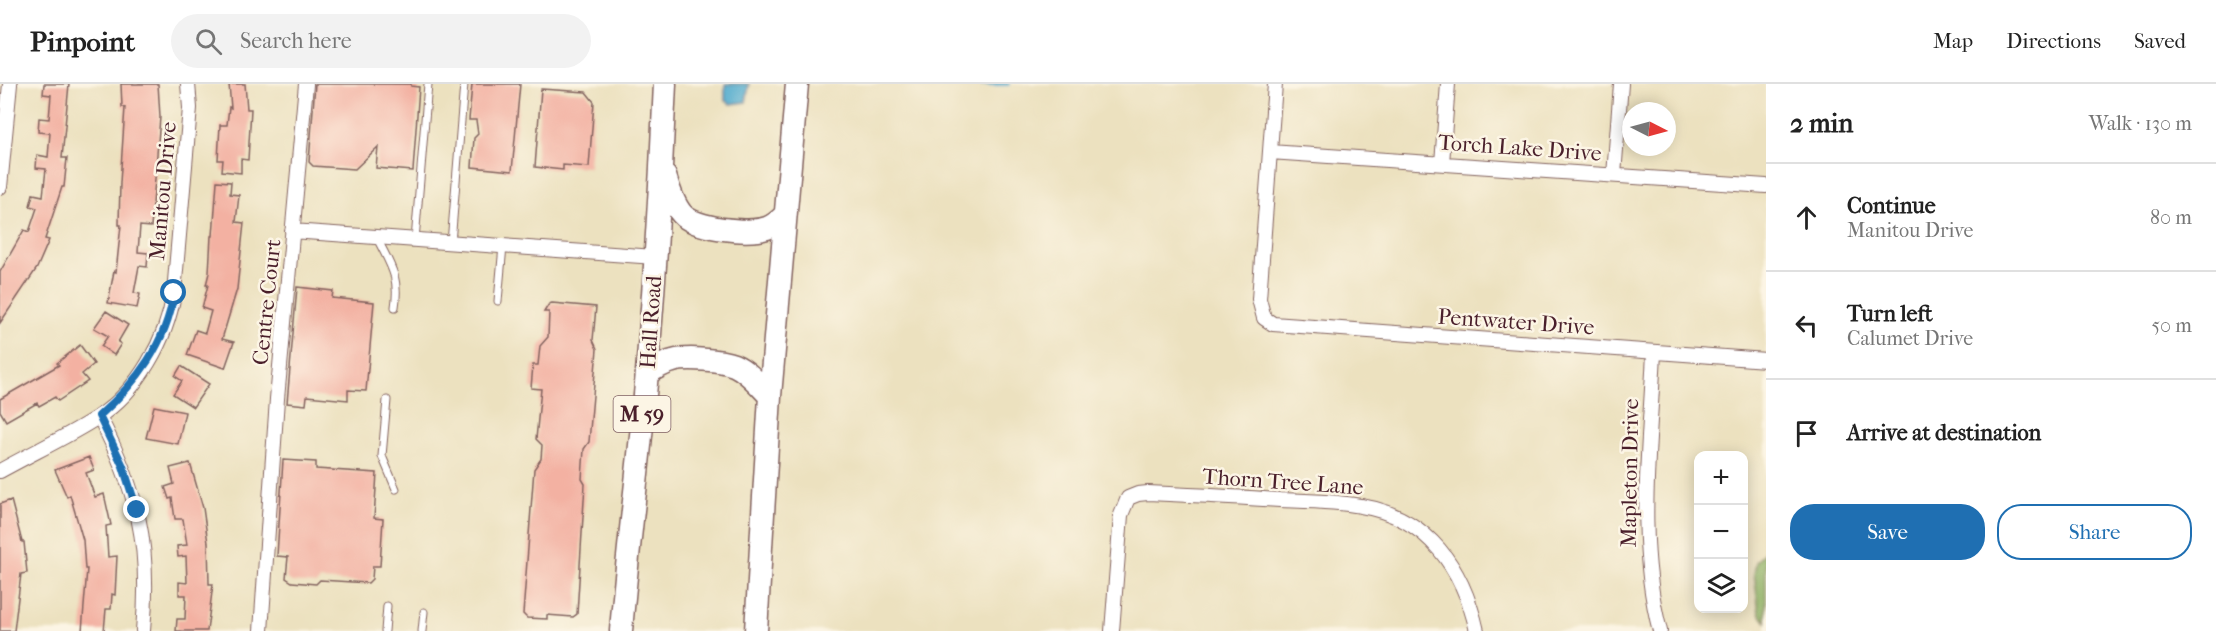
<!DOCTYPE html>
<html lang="en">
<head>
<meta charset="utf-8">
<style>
	body { margin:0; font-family:"IM FELL French Canon",serif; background:#f2f2f2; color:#222 }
	.controls { position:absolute; right:18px; bottom:18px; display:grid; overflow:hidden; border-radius:12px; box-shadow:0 3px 15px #0003 }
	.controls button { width:54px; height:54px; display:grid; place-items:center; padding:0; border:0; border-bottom:2px solid #e0e0e0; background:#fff; color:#222; font:30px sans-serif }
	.compass { position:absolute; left:1622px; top:18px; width:54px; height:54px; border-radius:50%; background:#fff; box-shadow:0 3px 15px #0003; rotate:96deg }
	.stop { position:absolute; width:18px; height:18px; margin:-14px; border:4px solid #1f6fb2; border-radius:50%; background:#fff }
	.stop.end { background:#1f6fb2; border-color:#fff; box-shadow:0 2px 6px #0008 }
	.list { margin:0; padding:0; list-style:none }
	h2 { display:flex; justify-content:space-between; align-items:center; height:78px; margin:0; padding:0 24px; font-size:26px }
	h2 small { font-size:20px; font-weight:400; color:#767676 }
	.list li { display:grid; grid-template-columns:39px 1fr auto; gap:18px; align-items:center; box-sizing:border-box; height:108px; padding:0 24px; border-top:2px solid #e0e0e0 }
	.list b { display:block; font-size:22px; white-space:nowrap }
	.list p { margin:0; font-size:20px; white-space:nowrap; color:#767676 }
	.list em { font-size:20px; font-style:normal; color:#767676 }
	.actions { display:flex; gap:12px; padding:18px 24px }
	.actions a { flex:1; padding:14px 0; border:2px solid #1f6fb2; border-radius:24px; text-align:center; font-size:21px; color:#1f6fb2 }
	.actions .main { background:#1f6fb2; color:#fff }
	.icon { flex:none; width:33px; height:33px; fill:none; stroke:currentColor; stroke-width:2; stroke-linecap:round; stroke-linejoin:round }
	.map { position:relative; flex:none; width:1766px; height:547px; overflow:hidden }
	header { display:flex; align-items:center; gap:36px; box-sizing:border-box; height:84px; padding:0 30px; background:#fff; border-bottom:2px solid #e0e0e0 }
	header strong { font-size:28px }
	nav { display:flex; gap:33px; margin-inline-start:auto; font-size:21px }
	.search { width:420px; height:54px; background:#f2f2f2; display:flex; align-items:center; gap:15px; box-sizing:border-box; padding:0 21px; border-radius:33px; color:#767676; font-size:22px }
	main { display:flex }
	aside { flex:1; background:#fff }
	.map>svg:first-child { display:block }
	.forest { fill:#90b266; stroke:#6d6848; stroke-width:1.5 }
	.water { fill:#50aace; stroke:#4d647c; stroke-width:1.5 }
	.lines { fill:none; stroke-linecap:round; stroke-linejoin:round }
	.stream { stroke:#50aace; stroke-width:4 }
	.building { fill:#f3b1a2 }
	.service-casing { stroke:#83635f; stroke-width:9 }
	.minor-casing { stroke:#83635f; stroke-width:16 }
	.trunk-casing { stroke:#83635f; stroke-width:25 }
	.service { stroke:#fff; stroke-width:7 }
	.minor { stroke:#fff; stroke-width:14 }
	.trunk { stroke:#fff; stroke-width:22 }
	.route { stroke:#1f6fb2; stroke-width:8 }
	.labels { text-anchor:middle; stroke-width:5; stroke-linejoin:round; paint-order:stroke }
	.shield { fill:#fcf5e5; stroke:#7f5f63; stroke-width:1.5 }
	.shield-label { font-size:21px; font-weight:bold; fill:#4a1f2b }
	.street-label { font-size:22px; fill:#4a1f2b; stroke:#fcf5e5 }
</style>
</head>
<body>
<header>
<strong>Pinpoint</strong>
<div class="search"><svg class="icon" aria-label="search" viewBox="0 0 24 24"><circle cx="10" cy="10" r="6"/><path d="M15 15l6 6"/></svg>Search here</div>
<nav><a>Map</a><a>Directions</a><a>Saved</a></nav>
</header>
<main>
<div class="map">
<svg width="1766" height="547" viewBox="0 0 1766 547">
	<rect width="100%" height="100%" fill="#fcf5e5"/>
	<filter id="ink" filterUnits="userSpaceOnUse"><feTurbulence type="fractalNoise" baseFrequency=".0167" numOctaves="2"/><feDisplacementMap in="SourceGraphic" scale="12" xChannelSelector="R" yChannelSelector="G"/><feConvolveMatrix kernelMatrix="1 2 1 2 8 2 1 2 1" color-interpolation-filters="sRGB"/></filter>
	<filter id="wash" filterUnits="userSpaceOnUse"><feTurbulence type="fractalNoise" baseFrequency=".008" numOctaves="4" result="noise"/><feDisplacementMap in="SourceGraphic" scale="24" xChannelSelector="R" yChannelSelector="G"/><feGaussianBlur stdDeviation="1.35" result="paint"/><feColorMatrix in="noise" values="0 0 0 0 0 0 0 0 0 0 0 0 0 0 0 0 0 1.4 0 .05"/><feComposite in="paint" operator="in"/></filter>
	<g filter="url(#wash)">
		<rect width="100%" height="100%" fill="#ece1bf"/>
		<path class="forest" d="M1766 466V538L1759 529 1754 490 1756 478Z"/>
		<path class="water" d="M725 0H749L746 18 731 20 725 16Z"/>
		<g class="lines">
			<path class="stream" d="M982 0H1008"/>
		</g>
		<g id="blocks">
			<path class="building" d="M44 0H69L62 74H67L64 103H62L45 155 49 156 37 184 0 239V188L24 146 29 148 37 124 30 122 33 110 43 112 46 85 36 84 37 71 48 73 50 49 38 48 39 34 49 35 51 11 43 10Z
				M121 0H158L160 33 152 132 151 143 140 142 138 168 148 169 147 183 139 182 134 209 140 210 137 224 108 219 114 187 116 188 121 141H119L120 99 125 23H122Z
				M229 0H245L247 25H251L248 76 241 75V89L222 87 223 76H218L220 41H227L229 23 231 24Z
				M315 0H411V2L419 3 413 87 376 84 378 63 355 85 313 82 309 78Z
				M472 0H520L512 87 472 83 474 54 478 50 476 36H469Z
				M541 5 586 8 594 18 589 83 563 81V86L535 83Z
				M217 97 231 98 230 110 239 111 236 138 244 139 237 205 222 255 234 258 225 284 187 271 196 246 205 249 211 227 202 224 208 201H206L209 189 211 152H213Z
				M297 203 333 207 332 214 374 218 366 307 348 306V316L307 312 306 321 287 319Z
				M552 219 596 223 593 256 597 265 589 358 584 365 582 395 585 400 577 530 573 533 547 531V535L527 534 523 530 534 385 541 375 542 361 536 355 541 305 531 304 533 281H538L540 262 548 253 549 228H544L549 220Z
				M106 227 128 241 118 258 121 260 114 271 101 262 108 252 94 244Z
				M80 261 94 280 82 290 88 297 58 317 55 313 39 322 37 319 6 337 0 327V315L59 281 57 279Z
				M181 282 209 300 193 323 173 310 182 297 175 292Z
				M154 322 185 328 178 360 146 354Z
				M89 373 94 386 86 389 95 413 104 410 111 441 106 442 108 473 117 472 115 511 112 510 111 525H106L104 547H82L87 485H85L83 456 70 411 67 413 55 386Z
				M283 376 316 378V385L377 389 374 434 383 435 380 482H373L372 495 368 499 320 496 316 500 292 498 286 494 288 473 277 472Z
				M190 379 203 424 208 459 209 500H213L207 547H176L177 535H185L186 511H179V498L187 499 186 472 178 473 177 462 187 461 183 435H175L172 414 169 415 165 403 174 400 170 384Z
				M11 416 22 458H24L27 489 21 490 14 547H0V420Z"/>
		</g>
	</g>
	<g filter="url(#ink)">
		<use href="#blocks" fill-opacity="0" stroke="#83635f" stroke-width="1.5"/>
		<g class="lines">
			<defs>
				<path id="service" d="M377 154C390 181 400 192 395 223
					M415 156 428 0
					M451 159 464 0
					M498 217 503 162
					M387 316 382 372 396 405
					M385 547 387 522
					M422 547 424 528"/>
				<path id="minor" d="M1275 0 1259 215 1264 234 1273 240 1766 276
					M1270 68 1766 102
					M1442 79 1448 0
					M1614 91 1621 0
					M0 103 10 0
					M292 147 655 173
					M1654 268C1650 361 1636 456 1660 547
					M99 332C138 409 151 460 143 547
					M0 387C32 369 67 353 98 333 138 307 167 255 174 209L190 24 188 0
					M261 547 277 315 306 0
					M1112 547 1121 431 1128 414 1138 410 1148 409C1192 411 1236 413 1280 416 1307 417 1335 417 1361 422 1429 433 1463 485 1477 547"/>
				<path id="trunk" d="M665 92C669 105 673 120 682 130 695 145 748 150 767 144 775 141 779 137 785 131
					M647 289C655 285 664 279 673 277 687 273 721 276 734 281 748 287 760 302 770 312
					M621 547C628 460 640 374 647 288 655 192 661 96 665 0
					M756 547 770 312 797 0"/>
			</defs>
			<use href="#service" class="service-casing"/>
			<use href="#minor" class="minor-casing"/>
			<use href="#trunk" class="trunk-casing"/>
			<use href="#service" class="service"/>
			<use href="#minor" class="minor"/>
			<use href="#trunk" class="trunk"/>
		</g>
	</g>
	<g class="lines" filter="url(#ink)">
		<path class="route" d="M137 426 123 382 99 332C137 298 166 260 174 209"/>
	</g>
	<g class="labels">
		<rect class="shield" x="613.5" y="312" width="57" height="36" rx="4.5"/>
		<g class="shield-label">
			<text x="642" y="337">M 59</text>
		</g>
		<g class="street-label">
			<text transform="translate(1520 63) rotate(4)" y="8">Torch Lake Drive</text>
			<text transform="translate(162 107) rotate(-85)" y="8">Manitou Drive</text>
			<text transform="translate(266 218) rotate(-84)" y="8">Centre Court</text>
			<text transform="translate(1516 237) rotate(4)" y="8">Pentwater Drive</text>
			<text transform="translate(650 238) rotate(-86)" y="8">Hall Road</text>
			<text transform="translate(1629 389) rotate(-89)" y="8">Mapleton Drive</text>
			<text transform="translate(1283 397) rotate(4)" y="8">Thorn Tree Lane</text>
		</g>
	</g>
</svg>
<div class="controls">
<button>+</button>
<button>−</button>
<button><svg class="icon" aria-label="layers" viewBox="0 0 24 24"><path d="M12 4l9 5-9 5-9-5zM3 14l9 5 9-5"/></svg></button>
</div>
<svg class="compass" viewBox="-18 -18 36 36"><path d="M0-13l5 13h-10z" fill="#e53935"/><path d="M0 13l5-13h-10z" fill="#767676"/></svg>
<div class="stop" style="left:174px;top:209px"></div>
<div class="stop end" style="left:137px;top:426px"></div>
</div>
<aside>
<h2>2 min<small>Walk · 130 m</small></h2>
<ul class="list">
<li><svg class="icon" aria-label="ahead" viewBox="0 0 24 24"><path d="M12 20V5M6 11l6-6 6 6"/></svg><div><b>Continue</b><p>Manitou Drive</p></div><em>80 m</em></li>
<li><svg class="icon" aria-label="left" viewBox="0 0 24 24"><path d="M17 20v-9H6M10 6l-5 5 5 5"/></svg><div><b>Turn left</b><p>Calumet Drive</p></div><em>50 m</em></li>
<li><svg class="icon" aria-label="arrive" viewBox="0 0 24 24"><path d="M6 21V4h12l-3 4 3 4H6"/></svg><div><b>Arrive at destination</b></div></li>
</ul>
<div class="actions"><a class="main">Save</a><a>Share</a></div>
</aside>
</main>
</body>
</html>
